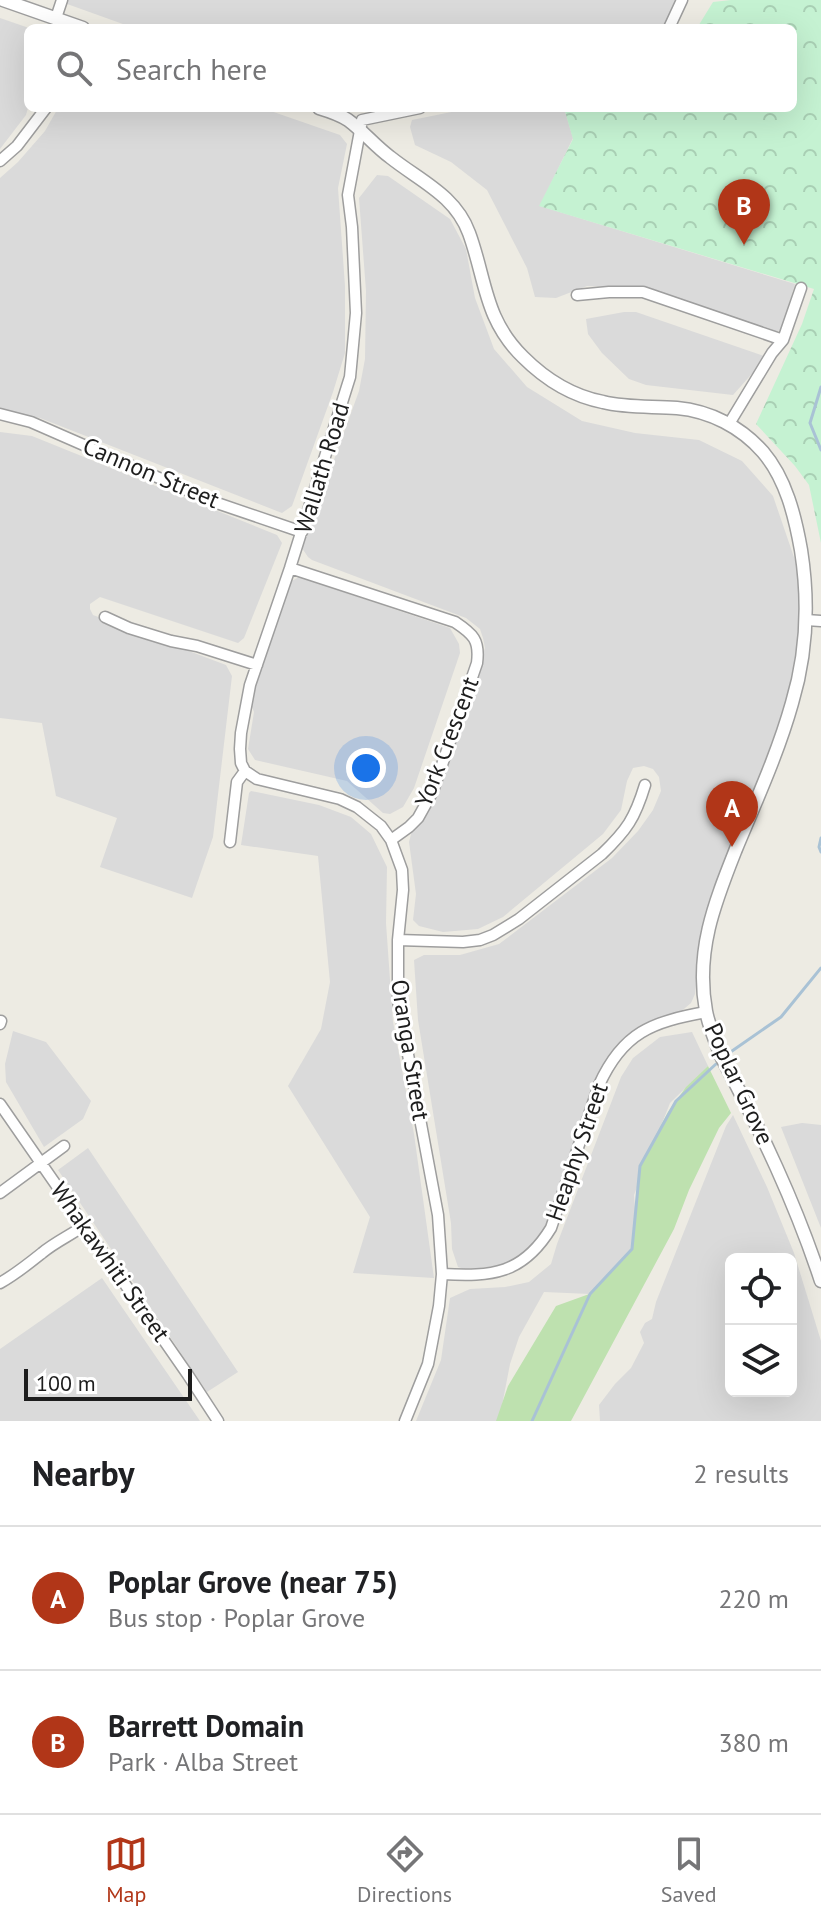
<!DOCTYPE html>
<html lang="en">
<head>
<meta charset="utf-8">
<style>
	body { margin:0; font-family:"PT Sans",sans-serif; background:#f2f2f2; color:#202124 }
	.controls { position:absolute; right:24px; bottom:24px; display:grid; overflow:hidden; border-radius:12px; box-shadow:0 8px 32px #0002 }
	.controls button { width:72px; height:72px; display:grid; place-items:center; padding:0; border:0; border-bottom:2px solid #e0e0e0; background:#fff; color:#202124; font:40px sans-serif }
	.scale { position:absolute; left:24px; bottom:20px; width:168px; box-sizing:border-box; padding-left:8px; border:4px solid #1d1d1d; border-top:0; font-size:22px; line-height:28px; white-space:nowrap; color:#1d1d1d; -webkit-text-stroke:6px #fff; paint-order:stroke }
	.you { position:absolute; left:366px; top:768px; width:28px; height:28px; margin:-20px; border:6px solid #fff; border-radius:50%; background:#1a73e8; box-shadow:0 0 0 12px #1a73e833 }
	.badge { display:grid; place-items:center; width:52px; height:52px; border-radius:50%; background:#b13618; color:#fff; font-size:26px; font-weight:700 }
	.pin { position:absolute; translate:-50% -66px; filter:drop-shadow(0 2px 4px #0008) }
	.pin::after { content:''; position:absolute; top:42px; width:28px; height:24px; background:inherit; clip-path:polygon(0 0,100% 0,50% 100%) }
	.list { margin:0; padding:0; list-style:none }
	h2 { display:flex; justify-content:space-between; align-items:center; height:104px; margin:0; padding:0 32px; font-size:34px }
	h2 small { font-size:26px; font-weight:400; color:#757577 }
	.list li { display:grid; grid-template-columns:52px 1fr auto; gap:24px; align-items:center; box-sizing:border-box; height:144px; padding:0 32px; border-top:2px solid #e0e0e0 }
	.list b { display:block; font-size:30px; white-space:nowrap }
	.list p { margin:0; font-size:26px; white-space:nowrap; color:#757577 }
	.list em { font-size:26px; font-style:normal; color:#757577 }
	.icon { flex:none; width:44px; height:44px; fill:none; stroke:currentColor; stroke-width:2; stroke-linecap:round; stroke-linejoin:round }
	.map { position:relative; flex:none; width:821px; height:1421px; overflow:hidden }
	.search { position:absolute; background:#fff; box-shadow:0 8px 32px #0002; left:24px; right:24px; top:24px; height:88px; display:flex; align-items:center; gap:20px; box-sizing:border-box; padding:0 28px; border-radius:12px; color:#757577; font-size:30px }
	.sheet { height:392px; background:#fff }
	nav { display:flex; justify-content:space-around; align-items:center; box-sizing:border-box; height:112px; border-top:2px solid #e0e0e0; background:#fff; font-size:22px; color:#757577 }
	nav a { display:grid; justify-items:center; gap:4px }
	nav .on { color:#b13618 }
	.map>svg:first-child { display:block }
	.residential { fill:#dadada; fill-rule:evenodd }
	.grass { fill:#bee1af }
	.park { fill:url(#park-crowns) }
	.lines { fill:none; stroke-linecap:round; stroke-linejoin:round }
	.stream { stroke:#a9c2d5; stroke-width:3 }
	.minor-casing { stroke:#9e9e9e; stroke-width:13 }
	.tertiary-casing { stroke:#9e9e9e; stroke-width:15 }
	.minor { stroke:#fff; stroke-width:10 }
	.tertiary { stroke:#fff; stroke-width:12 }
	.labels { text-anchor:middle; stroke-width:6; stroke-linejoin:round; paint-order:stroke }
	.street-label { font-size:24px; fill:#1d1d1d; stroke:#fff }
</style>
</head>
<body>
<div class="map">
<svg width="821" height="1421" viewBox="0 0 821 1421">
	<defs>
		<pattern id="park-crowns" width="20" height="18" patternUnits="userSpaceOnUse" patternTransform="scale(2)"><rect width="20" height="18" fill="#c5f2d2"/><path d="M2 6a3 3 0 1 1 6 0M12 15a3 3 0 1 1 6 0" fill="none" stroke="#a9cfb4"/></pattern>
	</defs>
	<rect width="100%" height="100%" fill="#edebe3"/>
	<path class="residential" d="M56 0H677L666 28H134Z
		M0 18 29 28 28 108 26 115 0 149Z
		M58 108H262L340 135 347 144 338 188 345 286V353L333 392 292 506 282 513 40 418 0 411V178L18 162 45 131Z
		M471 108H564L573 138 540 206 795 284 781 330 771 333 646 289 587 286 556 298 535 297 527 268 487 190 451 162 415 145 410 127 412 120Z
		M377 175 388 176 450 219 466 249 475 298 494 349 527 387 582 421 635 433 699 440 742 461 773 496 797 566 800 633 786 703 703 931 695 994 691 1003 678 1014 654 1022 606 1065 594 1082 551 1222 541 1245 514 1264 480 1268 464 1269 458 1267 452 1249 451 1223 418 1020 414 960 424 955H460L499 944 612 858 638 831 653 810 661 791 659 777 653 769 644 766 633 768 627 781 621 810 603 834 503 917 478 929 443 932 419 926 413 920 416 894 409 842 414 823 435 789 485 648 483 638 480 629 466 618 312 560 308 557 302 548 359 391 365 359 366 291 359 198Z
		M624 312H636L767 357 733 395 646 385 629 379 602 353 588 334 586 319Z
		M0 432 32 436 277 535 282 543 244 638 238 643 100 597 90 604V609L93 615 226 665 232 676 213 837 192 898 100 867 117 818 56 796 42 723 0 718Z
		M299 577 450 628 459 644 460 653 414 788 403 807 390 814 383 813 347 781 255 760 248 749 254 712 250 702 259 669 290 582Z
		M251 791 319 805 351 817 371 834 387 867 386 923 393 1022 414 1134 434 1278 353 1273 370 1217 288 1086 321 1029 330 982 318 856 241 845 249 793Z
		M13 1031 46 1042 91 1101 83 1119 44 1147 6 1082 5 1064Z
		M692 1032 708 1066 670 1103 634 1195 636 1222 634 1247 590 1294 544 1292 519 1337 510 1364 499 1421H416L441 1360 450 1298 470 1289 505 1287 529 1282 551 1264 557 1244 621 1077 633 1058 660 1037Z
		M733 1115 767 1187 794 1253 821 1341V1421H600L599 1405 615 1384 631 1368 644 1343 640 1332 645 1323 652 1319 656 1302 726 1126ZM731 1259H791V1391H731Z
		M802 1123 821 1125V1228L781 1127Z
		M88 1148 238 1372 207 1392 58 1170Z
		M102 1278 200 1421H0V1349Z"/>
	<path class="grass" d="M708 1066 731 1113 719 1128 689 1190 674 1229 571 1421H496L508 1386 556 1306 592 1293 632 1249 640 1166 668 1112 686 1087Z"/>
	<path class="park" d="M731 0H821V543L809 485 795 466 756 424 802 324 814 289 539 206 573 139 564 108H793V28H697L713 2Z"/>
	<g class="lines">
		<path class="stream" d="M821 387 810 423 821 450
			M821 838 819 847 821 852
			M732 1051 781 1017 821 968
			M532 1421 590 1294 632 1249 640 1166 676 1101 716 1064"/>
		<defs>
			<path id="minor" d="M56 18 62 0
				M669 28 682 0
				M0 161 17 146 46 108
				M577 295 609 292H643L783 340
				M0 414 31 422 214 502 302 532
				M729 424 772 353 783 340 801 288
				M290 568 455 622C473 634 480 640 477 663L433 791 418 818 409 827 391 840
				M105 617 129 628 171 641 197 646 257 665
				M806 620 821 621
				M245 771 257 779 340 799 357 807 381 826 391 840 402 870 403 890 398 940V1001L438 1215 442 1274 439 1306 428 1364 405 1421
				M230 842 237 782 245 771 241 763 240 749 241 733 250 685 290 568 350 377 356 313 352 227 348 195 362 120 420 108
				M398 940 463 942 480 940 493 935 519 919 602 854C627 830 635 818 645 785
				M0 1024 1 1021
				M0 1104 188 1375 218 1421
				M0 1193 64 1146
				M442 1274C492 1277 523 1274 551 1228L599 1085C623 1032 652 1022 706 1012
				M0 1283C16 1274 27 1265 42 1253 55 1242 71 1235 85 1225"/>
			<path id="tertiary" d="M3 0 83 28
				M319 108C329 111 339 114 348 120 363 131 375 146 390 157 420 181 455 195 469 233 486 279 484 319 523 357 545 379 572 396 603 402 627 408 652 406 677 408 710 411 741 427 763 452 786 479 795 516 801 550 809 601 807 653 792 703 778 753 756 801 736 849 715 902 695 951 706 1011 709 1027 716 1043 722 1058 761 1131 795 1202 821 1281"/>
		</defs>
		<use href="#minor" class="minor-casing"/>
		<use href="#tertiary" class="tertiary-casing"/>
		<use href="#minor" class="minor"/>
		<use href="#tertiary" class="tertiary"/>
	</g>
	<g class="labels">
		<g class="street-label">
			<text transform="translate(322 468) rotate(-73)" y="8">Wallath Road</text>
			<text transform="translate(151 473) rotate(23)" y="8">Cannon Street</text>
			<text transform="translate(447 742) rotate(-69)" y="8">York Crescent</text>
			<text transform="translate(410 1050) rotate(81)" y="8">Oranga Street</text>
			<text transform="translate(739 1084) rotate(65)" y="8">Poplar Grove</text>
			<text transform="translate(577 1152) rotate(-71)" y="8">Heaphy Street</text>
			<text transform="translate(110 1262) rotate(55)" y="8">Whakawhiti Street</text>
		</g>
	</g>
</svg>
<div class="controls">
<button><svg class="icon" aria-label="locate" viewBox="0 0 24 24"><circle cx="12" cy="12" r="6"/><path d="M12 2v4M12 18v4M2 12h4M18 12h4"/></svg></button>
<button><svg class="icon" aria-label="layers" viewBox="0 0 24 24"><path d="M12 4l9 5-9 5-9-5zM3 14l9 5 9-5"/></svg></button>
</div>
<div class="scale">100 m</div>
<div class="you"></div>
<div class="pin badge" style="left:732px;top:847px">A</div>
<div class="pin badge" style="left:744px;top:245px">B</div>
<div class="search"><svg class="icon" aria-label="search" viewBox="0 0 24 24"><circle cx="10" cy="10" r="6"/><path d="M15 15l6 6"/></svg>Search here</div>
</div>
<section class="sheet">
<h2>Nearby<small>2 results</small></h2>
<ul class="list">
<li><span class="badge">A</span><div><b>Poplar Grove (near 75)</b><p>Bus stop · Poplar Grove</p></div><em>220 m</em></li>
<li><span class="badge">B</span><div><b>Barrett Domain</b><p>Park · Alba Street</p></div><em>380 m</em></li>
</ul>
</section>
<nav>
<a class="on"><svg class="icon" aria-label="map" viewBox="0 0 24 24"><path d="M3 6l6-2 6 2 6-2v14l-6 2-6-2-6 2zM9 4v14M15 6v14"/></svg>Map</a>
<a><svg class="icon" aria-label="directions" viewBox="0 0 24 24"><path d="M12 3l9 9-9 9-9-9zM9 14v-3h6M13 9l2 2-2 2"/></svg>Directions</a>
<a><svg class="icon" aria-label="saved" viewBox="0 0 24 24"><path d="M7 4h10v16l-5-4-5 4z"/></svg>Saved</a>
</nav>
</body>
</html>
